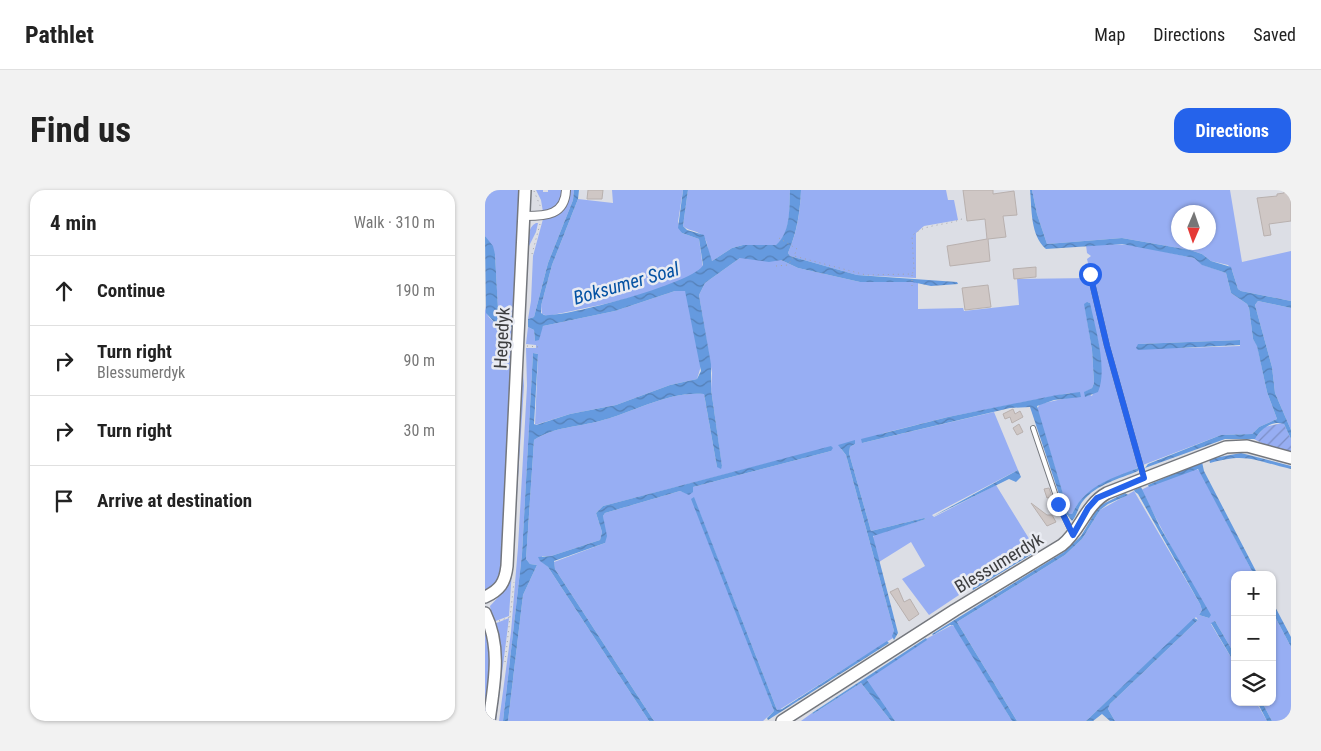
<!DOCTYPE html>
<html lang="en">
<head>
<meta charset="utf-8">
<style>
	body { margin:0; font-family:"Roboto Condensed",sans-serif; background:#f2f2f2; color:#222 }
	.controls { position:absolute; right:15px; bottom:15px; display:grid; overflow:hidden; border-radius:10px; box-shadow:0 1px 4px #0004 }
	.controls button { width:45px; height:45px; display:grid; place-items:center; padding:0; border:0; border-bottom:1px solid #e0e0e0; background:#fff; color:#222; font:25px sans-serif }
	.compass { position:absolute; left:686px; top:15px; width:45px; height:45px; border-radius:50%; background:#fff; box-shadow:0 1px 4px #0004; rotate:182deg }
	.stop { position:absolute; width:15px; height:15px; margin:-11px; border:4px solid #2563eb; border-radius:50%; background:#fff }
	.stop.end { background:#2563eb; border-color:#fff; box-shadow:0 1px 5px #0008 }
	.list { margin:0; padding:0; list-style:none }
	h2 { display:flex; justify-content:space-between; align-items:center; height:65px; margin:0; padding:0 20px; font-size:21px }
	h2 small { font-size:16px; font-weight:400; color:#767676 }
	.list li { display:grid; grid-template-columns:32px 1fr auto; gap:15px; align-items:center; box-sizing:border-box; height:70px; padding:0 20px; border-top:1px solid #e0e0e0 }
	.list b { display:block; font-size:19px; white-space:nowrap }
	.list p { margin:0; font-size:16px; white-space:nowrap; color:#767676 }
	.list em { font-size:16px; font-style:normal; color:#767676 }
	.icon { flex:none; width:28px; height:28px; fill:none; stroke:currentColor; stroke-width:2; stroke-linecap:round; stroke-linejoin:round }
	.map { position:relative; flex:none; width:806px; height:531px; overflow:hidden; border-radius:15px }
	header { display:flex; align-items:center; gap:30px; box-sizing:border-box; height:70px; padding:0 25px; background:#fff; border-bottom:1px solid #e0e0e0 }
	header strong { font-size:24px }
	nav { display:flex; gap:28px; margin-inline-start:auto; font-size:18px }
	.intro { display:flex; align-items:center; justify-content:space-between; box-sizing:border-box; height:120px; padding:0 30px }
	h1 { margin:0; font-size:35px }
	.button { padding:12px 22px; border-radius:15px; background:#2563eb; color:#fff; font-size:18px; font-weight:700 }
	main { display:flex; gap:30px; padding:0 30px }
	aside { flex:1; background:#fff; border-radius:15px; box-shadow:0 1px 4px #0004 }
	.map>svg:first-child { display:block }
	.green { fill:#97aef3; fill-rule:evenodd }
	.garden { fill:url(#garden-furrows) }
	.water { fill:url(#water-waves) }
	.building { fill:#cfc7c5; stroke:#b8b0ae }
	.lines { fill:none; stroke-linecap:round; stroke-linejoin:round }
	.lane-casing { stroke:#74777d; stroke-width:6 }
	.street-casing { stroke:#74777d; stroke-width:10 }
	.secondary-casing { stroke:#74777d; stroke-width:14 }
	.path { stroke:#a2a3a8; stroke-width:1; stroke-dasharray:1 4; stroke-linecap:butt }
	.lane { stroke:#fff; stroke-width:4 }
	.street { stroke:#fff; stroke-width:8 }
	.secondary { stroke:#fff; stroke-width:11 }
	.route { stroke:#2563eb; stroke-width:6 }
	.labels { text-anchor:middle; stroke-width:5; stroke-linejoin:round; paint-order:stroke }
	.street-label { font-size:18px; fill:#3c3d3f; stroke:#e9ebf2 }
	.water-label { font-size:19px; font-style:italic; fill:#0452a3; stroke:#e9ebf2 }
</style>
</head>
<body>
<header>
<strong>Pathlet</strong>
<nav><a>Map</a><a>Directions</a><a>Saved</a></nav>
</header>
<div class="intro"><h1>Find us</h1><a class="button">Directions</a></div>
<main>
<aside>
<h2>4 min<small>Walk · 310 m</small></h2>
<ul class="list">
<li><svg class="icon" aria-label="ahead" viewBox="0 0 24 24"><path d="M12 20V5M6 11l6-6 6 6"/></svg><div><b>Continue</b></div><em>190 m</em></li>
<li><svg class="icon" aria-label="right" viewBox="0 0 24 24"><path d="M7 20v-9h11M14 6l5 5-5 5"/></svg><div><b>Turn right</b><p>Blessumerdyk</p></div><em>90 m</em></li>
<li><svg class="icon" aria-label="right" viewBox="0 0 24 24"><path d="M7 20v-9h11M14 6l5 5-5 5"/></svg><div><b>Turn right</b></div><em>30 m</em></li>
<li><svg class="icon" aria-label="arrive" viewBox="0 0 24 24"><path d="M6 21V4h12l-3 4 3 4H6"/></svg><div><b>Arrive at destination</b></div></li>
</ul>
</aside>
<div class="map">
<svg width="806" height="531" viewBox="0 0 806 531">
	<defs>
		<pattern id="garden-furrows" width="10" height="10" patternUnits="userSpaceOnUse" patternTransform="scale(1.25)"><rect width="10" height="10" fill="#97aef3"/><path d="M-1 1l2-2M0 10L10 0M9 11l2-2" fill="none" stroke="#7c8fc6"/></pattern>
		<pattern id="water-waves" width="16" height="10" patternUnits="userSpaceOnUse" patternTransform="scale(1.25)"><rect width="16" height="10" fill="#659adf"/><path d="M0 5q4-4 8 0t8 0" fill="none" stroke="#547fb6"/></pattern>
	</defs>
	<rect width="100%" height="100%" fill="#dcdee5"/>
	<path class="green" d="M0 0H35L18 377C15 388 13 398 0 400V116C2 132 13 135 28 138V127L17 124 13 120 10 64 0 46Z
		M51 0H58V2H63V0H79L78 7 71 20 58 22 56 10Z
		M83 0H89L88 10 63 73 49 127 43 129 46 111 48 66 58 29 71 26 79 20Z
		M127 0H198L193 32 197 43 214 49 218 78C193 102 98 118 63 126L57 124 56 116 67 75 93 9 128 13Z
		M203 0H305C304 18 307 47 288 57L258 55 247 58 227 71C221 63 225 52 217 45 211 40 203 41 198 36Z
		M316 0H461L463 10H469L473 30 439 36 431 43V88L372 85 305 66 303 63C312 42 315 24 316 0Z
		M547 0H745L757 72 806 61V111L756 101 753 99 747 80 743 75 726 71 717 64 705 60 637 48 562 54 552 24ZM694 22H724V52H694Z
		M51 33H53L51 42 43 58C44 48 42 38 51 33Z
		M625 54 648 55 709 68 718 75 741 83 746 103 762 114 764 118 768 149 772 155 782 202 792 229 774 237 767 244 736 245 658 275 623 156 602 69 606 66 602 63 601 55ZM755 150V156L700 158 653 154Z
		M262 67 296 70 313 78 375 92H433V119L478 118 479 121 534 115 532 89 604 88 619 156 654 277C628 292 602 293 587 324H584L552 219 555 214 586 207 585 203 463 227 399 243 377 253 509 222 533 280 447 325 449 327 511 295 551 360 486 397 444 425 417 389 440 376 426 352 394 372 388 348 389 345 441 329 439 328 386 341 364 263 365 257 370 254 356 259 361 265 409 441 408 448 294 520H292L209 308 289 521 278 531H169L70 379 69 372 120 353 118 326 120 323 195 301 204 304 208 297 346 261V257L118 316 111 323 117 342 115 350 66 366H57V372L63 377 164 531H23L38 405 52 375 45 374 41 369 49 250C68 237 93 237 115 231 149 222 183 201 219 204L232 277H237L226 199 227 183 214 105 220 93 255 68ZM604 112 614 156 616 183 607 206 600 202 607 198 609 193 607 160 600 117Z
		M190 101H200L202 104 216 176 212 189 185 195 131 215 85 224 50 235 53 164 48 163 37 364 18 531H14L26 442 33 357 42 196 41 158H51V155L41 154 43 137 49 140 50 151 58 136 130 121Z
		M773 111 806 118V240L790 203 787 177 770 115Z
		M37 166 39 196 24 426 8 432 5 416 19 401 24 392Z
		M711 279 715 281 769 385H750V465L730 431 726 434 750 474V512H771L782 531H630L623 519 625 514 713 430 711 427 601 531H532L472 432 580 365 597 349 615 320 649 301 715 414 717 420 714 425 724 428 656 300 664 296Z
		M787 421 806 457V531H787L777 512H787Z
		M24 428 11 531H7L9 434Z
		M467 435 471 438 527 531H410L381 492 385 487 441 449Z
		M0 437 7 461 0 530Z
		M376 493 406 531H316L327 523 328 524Z"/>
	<path class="garden" d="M797 233 799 234 806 249V262L786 258 769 249 780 237Z"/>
	<path class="water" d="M89 0H94L93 9 67 75 56 116V123L59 125C79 128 212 92 218 75L214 49 197 43 193 38 198 0H203L198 36 202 40 219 45 227 71 247 58 258 55H291C306 42 304 19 305 0H316C315 23 312 42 303 63L305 66 372 85 472 92 473 94 446 96 427 92H375L313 78 296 70 284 72 255 68 220 93 214 105 226 174V199L237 276 236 279 232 277 219 204C183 201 149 222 115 231 93 237 68 237 49 250L41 369 45 374 52 375 38 405 23 531H18L37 364 48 163 53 164 49 234 51 235 85 224 131 215 185 195 212 189 216 181 200 101H190L130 121 58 136 54 150 50 151 49 140 43 137V129L49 127 63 73 88 10Z
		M545 0H547L552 24 562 54 637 48 705 60 717 64 726 71 746 77 753 99 756 101 806 111V118L773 111 770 115 787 177 790 203 806 240V249L799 234C787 230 776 239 770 249H740L660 278 663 274 736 245 767 244 774 237 792 229 782 202 772 156 768 149 764 118 762 114 746 103 741 83 717 75 709 68 637 54 561 59C545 45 547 19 545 0Z
		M0 46 8 56 10 64 13 119 17 124 28 127 27 137 9 132 1 123Z
		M602 112 605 113C610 137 623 179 613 202L600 207 599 202 607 198 609 193 607 160 599 114Z
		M755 150V155L653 160 651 158 653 154Z
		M595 202 596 207 569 210 552 216 584 324H587C599 298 622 290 648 280L653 278V281C634 289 612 294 598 311 593 317 592 326 587 331L580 322 545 217 525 218 377 253 376 249 463 227 572 205Z
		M370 250V254L365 257 364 263 386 341 439 328 441 329 388 346 413 443 409 450 407 446 409 441 361 265 353 255Z
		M346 256 348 258 346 261 208 297V302L204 305 195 301 120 323 118 326 122 346 120 353 69 371 70 379 169 531H164L63 377 55 371 53 367 66 366 115 350 117 342 111 323 118 316Z
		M756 263 806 276V279C770 271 762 262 725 273L724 269Z
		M717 272 719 281 773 385H769L713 279 664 297 663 295Z
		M533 280 536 287 531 292 524 289 447 327Z
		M656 297 675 337 726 425 724 428 714 425 717 420 715 414 653 304 650 302 649 300Z
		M640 303 643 305 623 314 615 320 597 349 580 365 472 432 532 531H527L468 435H465L448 445 447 444 579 362 596 346 614 316Z
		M209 307 292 520 297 519 402 451 404 453 283 530 282 528 289 521 206 309Z
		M546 362 547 364 488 400 486 397Z
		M787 411 806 447V457L787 421Z
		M709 428 713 430 625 514 623 519 630 531H625L617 524 608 531H601Z
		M730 431 750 465V474L726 433Z
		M441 448 442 450 382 490 410 531H406L376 493 328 524 327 523Z
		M772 512H777L787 531H782Z"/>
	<path class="building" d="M103 0H118L117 9H102Z
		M478 0H508V4L529 1 532 25 518 26 521 47 503 49 505 71 465 76 462 56 502 49 500 29 482 31Z
		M799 0H806V31L784 34 786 45 779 46 772 8 792 6V4L799 3Z
		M551 77V87L529 89 528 79Z
		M503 95 506 117 480 120 477 98Z
		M528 219 530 224 535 221 538 227 527 233 525 227 520 229 518 224Z
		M534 234 538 242 532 245 528 238Z
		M564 298 567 307 562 308 559 299Z
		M546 313 562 325H567L571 332 562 336Z
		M413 398 419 412 425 409 434 424 424 431 405 402Z"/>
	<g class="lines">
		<defs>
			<path id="lane" d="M605 84 622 156 659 288
				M548 238 575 318 587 343"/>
			<path id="street" d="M41 26C61 26 80 25 81 0"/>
			<path id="secondary" d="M0 407C15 400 20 393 22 376L40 0
				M0 423C17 458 9 494 4 531
				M297 531 470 420 577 355C596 340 600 315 622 303L741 257 762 256 806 268"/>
		</defs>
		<use href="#lane" class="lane-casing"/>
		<use href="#street" class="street-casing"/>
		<use href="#secondary" class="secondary-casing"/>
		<path class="path" d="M49 1 56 18
			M294 48 312 59 309 66 381 85 427 84 429 80 427 46C439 33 463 36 479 28
			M47 64 55 34
			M291 76 303 75 309 66
			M427 85V97
			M42 156 54 157
			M14 431 25 427
			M20 472 29 392"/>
		<use href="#lane" class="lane"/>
		<use href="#street" class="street"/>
		<use href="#secondary" class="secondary"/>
	</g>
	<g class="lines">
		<path class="route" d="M573 314 588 345 603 318 612 308 659 288 622 156 605 84"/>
	</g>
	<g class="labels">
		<g class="street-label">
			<text transform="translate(17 148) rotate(-87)" y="6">Hegedyk</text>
			<text transform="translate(514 373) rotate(-31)" y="6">Blessumerdyk</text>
		</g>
		<g class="water-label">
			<text transform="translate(141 93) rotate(-16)" y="7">Boksumer Soal</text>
		</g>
	</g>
</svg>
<div class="controls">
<button>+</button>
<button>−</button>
<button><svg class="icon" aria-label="layers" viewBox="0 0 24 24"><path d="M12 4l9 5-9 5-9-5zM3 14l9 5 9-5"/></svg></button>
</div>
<svg class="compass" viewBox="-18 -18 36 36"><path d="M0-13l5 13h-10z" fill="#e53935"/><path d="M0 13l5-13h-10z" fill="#767676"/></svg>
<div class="stop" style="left:605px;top:84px"></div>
<div class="stop end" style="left:573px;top:314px"></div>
</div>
</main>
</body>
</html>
